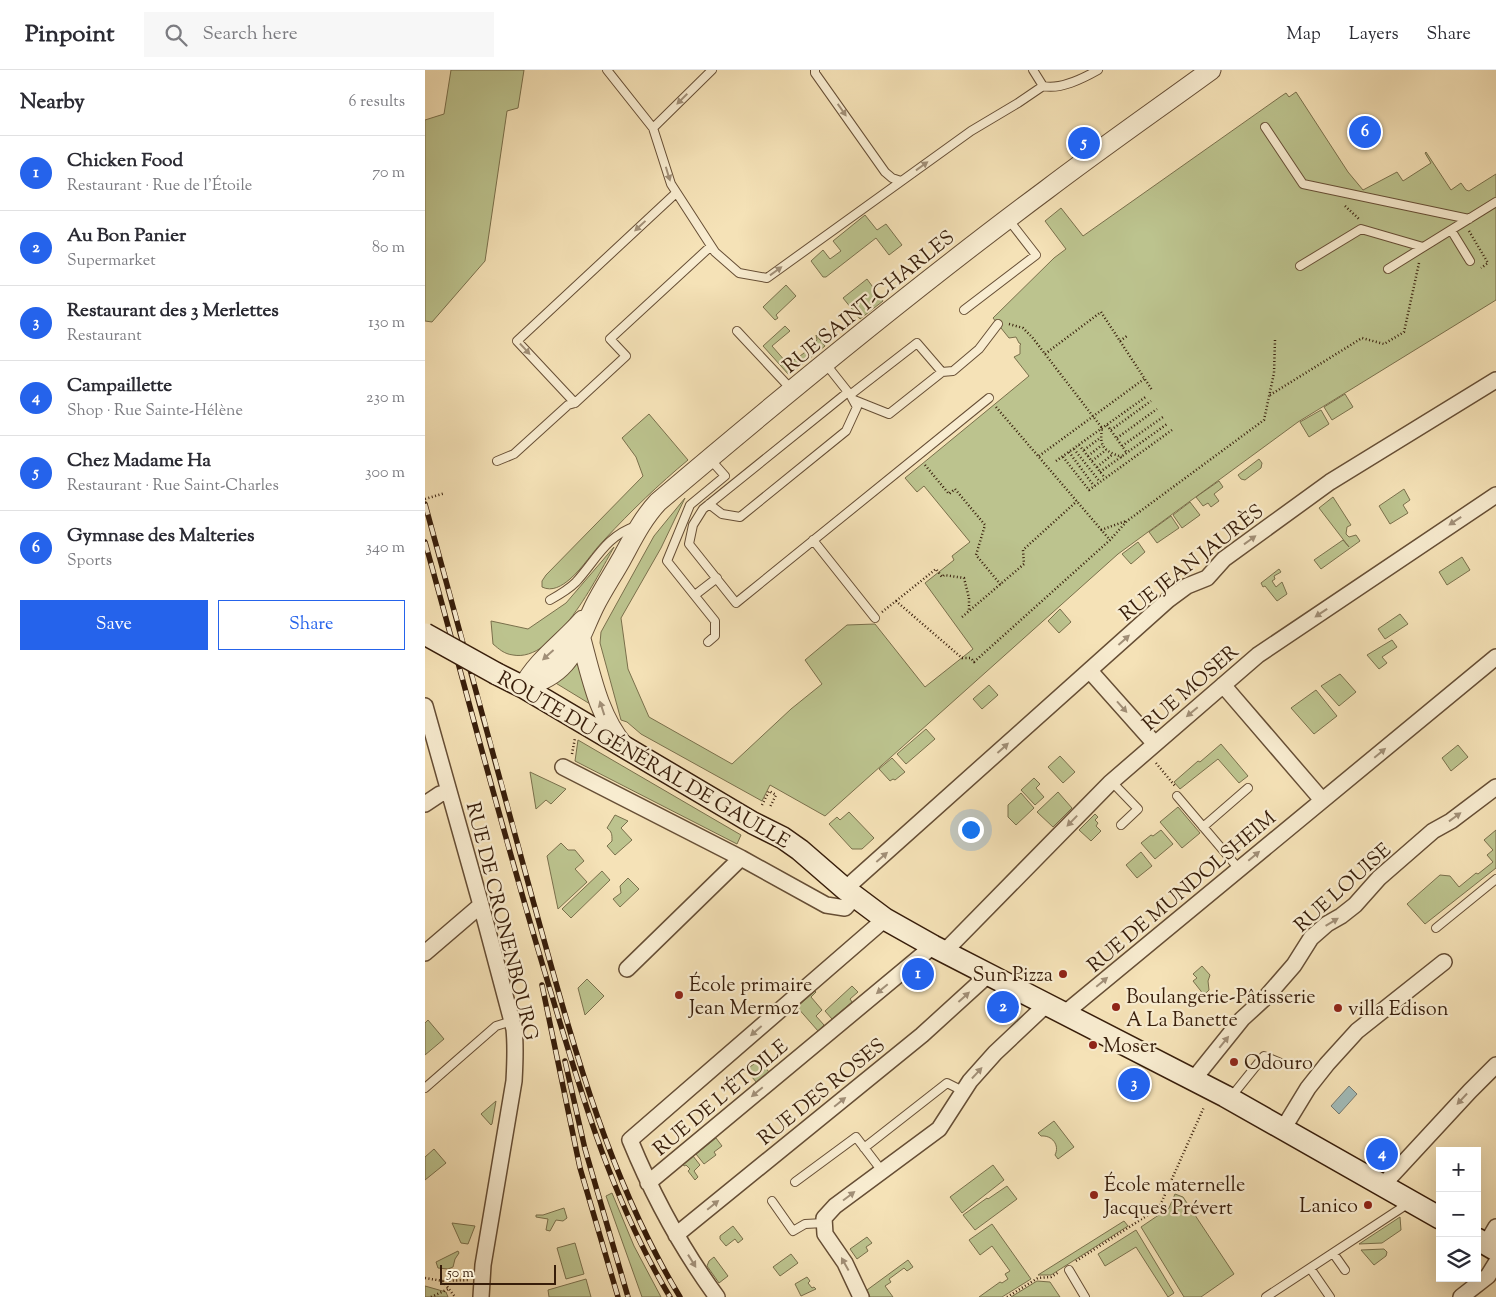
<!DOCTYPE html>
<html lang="en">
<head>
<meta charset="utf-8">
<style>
	body { margin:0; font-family:"Sorts Mill Goudy",serif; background:#f7f7f7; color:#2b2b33 }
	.controls { position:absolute; right:15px; bottom:15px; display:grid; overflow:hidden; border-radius:0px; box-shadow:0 5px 20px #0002 }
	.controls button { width:45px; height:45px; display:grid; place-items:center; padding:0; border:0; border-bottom:1px solid #e1e1e2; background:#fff; color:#2b2b33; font:25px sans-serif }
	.scale { position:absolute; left:15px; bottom:12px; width:116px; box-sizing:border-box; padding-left:5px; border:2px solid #371d0a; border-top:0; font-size:14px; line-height:18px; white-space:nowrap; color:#371d0a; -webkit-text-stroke:4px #f8ecd0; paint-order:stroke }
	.you { position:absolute; left:545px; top:759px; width:18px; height:18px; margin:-12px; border:4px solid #fff; border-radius:50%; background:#1a73e8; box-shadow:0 0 0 8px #1a73e833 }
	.badge { display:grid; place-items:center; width:32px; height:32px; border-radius:50%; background:#2563eb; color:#fff; font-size:16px; font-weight:700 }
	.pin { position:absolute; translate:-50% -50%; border:2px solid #fff; box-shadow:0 1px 5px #0006 }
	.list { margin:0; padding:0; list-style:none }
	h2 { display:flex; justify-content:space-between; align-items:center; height:65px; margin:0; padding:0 20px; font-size:21px }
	h2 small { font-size:16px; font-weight:400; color:#7c7c81 }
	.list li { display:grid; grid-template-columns:32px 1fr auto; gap:15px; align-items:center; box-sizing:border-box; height:75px; padding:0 20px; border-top:1px solid #e1e1e2 }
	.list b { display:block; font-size:19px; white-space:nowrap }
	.list p { margin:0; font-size:16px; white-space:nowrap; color:#7c7c81 }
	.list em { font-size:16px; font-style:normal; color:#7c7c81 }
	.actions { display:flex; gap:10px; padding:15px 20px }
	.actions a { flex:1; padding:11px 0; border:1px solid #2563eb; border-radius:0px; text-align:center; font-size:18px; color:#2563eb }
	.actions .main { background:#2563eb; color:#fff }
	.icon { flex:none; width:28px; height:28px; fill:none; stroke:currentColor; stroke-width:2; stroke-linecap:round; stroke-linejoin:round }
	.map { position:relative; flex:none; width:1071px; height:1227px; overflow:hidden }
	header { display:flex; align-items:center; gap:30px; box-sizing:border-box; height:70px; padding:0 25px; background:#fff; border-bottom:1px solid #e1e1e2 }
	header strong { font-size:24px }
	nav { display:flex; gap:28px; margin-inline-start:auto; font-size:18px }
	.search { width:350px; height:45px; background:#f7f7f7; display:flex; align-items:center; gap:12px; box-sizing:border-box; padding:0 18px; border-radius:0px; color:#7c7c81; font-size:19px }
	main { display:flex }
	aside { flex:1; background:#fff }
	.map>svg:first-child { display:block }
	.green { fill:#bcc38e; stroke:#7a704c }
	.water { fill:#a1bbb9; stroke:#777c73 }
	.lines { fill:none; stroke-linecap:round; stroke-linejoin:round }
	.service-casing { stroke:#664e35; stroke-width:10 }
	.minor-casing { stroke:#664e35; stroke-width:18 }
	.tertiary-casing { stroke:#664e35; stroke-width:21 }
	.secondary-casing { stroke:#371d0a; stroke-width:24 }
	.path { stroke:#371d0a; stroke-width:2.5; stroke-dasharray:1 2.5; stroke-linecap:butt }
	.service { stroke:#f8ecd0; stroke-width:8 }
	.minor { stroke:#f8ecd0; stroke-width:15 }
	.tertiary { stroke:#f8ecd0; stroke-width:19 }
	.secondary { stroke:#f8ecd0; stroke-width:21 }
	.rail-casing { stroke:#371d0a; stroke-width:5.5 }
	.rail { stroke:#f8ecd0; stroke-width:4; stroke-dasharray:11; stroke-linecap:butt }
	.secondary-bridge-casing { stroke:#371d0a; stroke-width:24; stroke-linecap:butt }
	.secondary-bridge { stroke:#f8ecd0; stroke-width:21 }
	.oneway { fill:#a18f77 }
	.poi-dot { fill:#8f2418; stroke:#f8ecd0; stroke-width:2 }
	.labels { text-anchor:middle; stroke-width:4.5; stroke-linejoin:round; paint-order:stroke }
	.street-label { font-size:20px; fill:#371d0a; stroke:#f8ecd0 }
	.poi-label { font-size:20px; fill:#371d0a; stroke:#f8ecd0; text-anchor:start }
</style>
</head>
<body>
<header>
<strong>Pinpoint</strong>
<div class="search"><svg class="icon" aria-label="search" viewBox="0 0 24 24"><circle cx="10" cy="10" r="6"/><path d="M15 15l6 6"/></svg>Search here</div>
<nav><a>Map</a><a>Layers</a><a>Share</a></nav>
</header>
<main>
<aside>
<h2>Nearby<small>6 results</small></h2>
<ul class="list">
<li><span class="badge">1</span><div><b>Chicken Food</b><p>Restaurant · Rue de l'Étoile</p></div><em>70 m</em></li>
<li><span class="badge">2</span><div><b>Au Bon Panier</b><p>Supermarket</p></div><em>80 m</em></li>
<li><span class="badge">3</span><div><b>Restaurant des 3 Merlettes</b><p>Restaurant</p></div><em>130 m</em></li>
<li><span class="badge">4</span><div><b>Campaillette</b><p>Shop · Rue Sainte-Hélène</p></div><em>230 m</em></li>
<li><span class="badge">5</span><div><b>Chez Madame Ha</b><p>Restaurant · Rue Saint-Charles</p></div><em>300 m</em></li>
<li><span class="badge">6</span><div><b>Gymnase des Malteries</b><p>Sports</p></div><em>340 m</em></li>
</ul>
<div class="actions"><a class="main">Save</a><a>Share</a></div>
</aside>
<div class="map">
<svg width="1071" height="1227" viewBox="0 0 1071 1227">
	<rect width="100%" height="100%" fill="#f5e2b7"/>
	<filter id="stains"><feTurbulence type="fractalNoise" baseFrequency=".004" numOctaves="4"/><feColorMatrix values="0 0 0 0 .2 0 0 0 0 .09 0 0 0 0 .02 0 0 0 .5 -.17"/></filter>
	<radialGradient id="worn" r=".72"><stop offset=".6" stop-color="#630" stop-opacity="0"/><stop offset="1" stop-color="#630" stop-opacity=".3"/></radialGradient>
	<path class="green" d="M26 0H99L93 38 82 41 60 191 7 252 0 251V50L19 44Z
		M871 22 923 102 938 120 972 102 978 111 1006 93 1000 83 1001 82 1026 120 1036 113 1041 120 1044 121 1071 104V230L873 352 693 484 400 746 345 715 337 731 216 664 202 652 196 650 175 573 176 562 229 466 260 428 236 478 196 548 203 599 224 647 307 694 366 639 397 614 380 590 422 555 450 554 500 617 548 579 500 513 529 490 527 486 545 472 499 416 492 422 480 408 604 306 589 287 595 284V275L596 274 594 273 591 267 584 268 568 248 629 188 641 179 620 151 636 138 658 166 855 27 861 23 864 27Z
		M440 145 452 160 461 154 477 175 464 185 451 168 401 207H398L386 191 398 180 405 189 416 181 408 171Z
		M442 209 458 231 435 249 418 228Z
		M361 215 371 226 351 245 353 248 350 250 338 237Z
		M360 256 365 261 347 276 361 292 363 293C374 288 385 279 392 270L391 265 400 276 364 305 338 276Z
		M920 324 928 337 907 350 899 337Z
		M896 340 904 354 884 367 875 352Z
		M224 344 263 390C234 414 206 441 180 469 167 482 158 498 145 509 137 516 127 522 117 517V511L121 505 218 406 211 387 197 368Z
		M834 389 837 393 836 398 820 410 816 409 813 405Z
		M794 411 798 417 789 424 794 431 786 437 783 433 778 436 771 427Z
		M979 419 985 430 978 435 983 443 965 454 954 436Z
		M908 427 926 455 922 457 921 464 924 467 931 465 935 471 896 499 889 490 918 470 924 477 894 438Z
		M765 432 775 445 757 458 748 445Z
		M746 446 754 458 732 473 724 462Z
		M713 472 720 482 706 494 697 484Z
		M189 477C172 507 130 593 88 585 79 584 74 579 68 574L66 551 103 559 141 533Z
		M1037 487 1045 500 1022 515 1014 502Z
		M854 499 856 502 849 506 850 509 847 511 851 517 857 512 862 524 852 531 840 516 838 517 836 513Z
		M635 539 646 552 634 563 623 551Z
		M975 544 983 554 960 569 953 559Z
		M967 570 972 577 957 587 962 593 954 599 942 585Z
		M152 585 170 637 129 612Z
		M915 604 931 622 914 636 896 616Z
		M564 615 573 625 557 639 548 629Z
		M891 620 912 646 889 664 866 638Z
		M501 659 510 669 481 694 472 684Z
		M153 670 316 765 312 774 150 691Z
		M796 674 823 706 814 713 793 689 755 719 749 712 773 691 775 692Z
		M1033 675 1043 687 1026 701 1017 688Z
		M635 686 650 702 638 713 623 697Z
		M467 688 480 702 470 710 468 709 465 711 454 699Z
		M105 702 141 719 126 734 121 730 111 739Z
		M609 708 615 714 611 718 619 727 610 735 596 720Z
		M633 722 647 738 628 757 612 742Z
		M596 723 609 738 591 755 583 747V735Z
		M753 737 775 763 757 778 735 752Z
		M424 742 449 768 437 779H427L404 754 412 747 415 750Z
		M670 744 673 747 670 750 673 753 671 756 676 761 666 771 654 760Z
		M190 745 203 751 196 758 207 770 190 785 182 776 187 771C187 764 187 762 182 758Z
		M736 760 748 774 730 789 716 773 726 765 728 766Z
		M1071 760V798L1000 854 982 834 1015 805 1025 806 1034 817 1051 803 1053 804 1068 792 1062 785 1068 780 1059 770Z
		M136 773 143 780H150L159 791 150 799 162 812 133 839 122 786Z
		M716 782 727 796 712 808 701 795Z
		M177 801 185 810 146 848 137 839Z
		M203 808 214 819 195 837 188 829 196 823 195 816Z
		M777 896 785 905 783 911 784 920 779 925 768 911 772 908 768 904Z
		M162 909 179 926 160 945 153 918Z
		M427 916 433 922 425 929 427 932 407 949 400 941Z
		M390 921 391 922 386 927 397 940 391 946 399 955 393 961 372 937Z
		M3 950 19 969 0 985V953Z
		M334 990 344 1002 332 1013 321 1000Z
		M71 1031 67 1054 66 1055 56 1044Z
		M629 1051 649 1077 633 1089 630 1085C635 1075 627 1065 616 1066L613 1063Z
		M291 1068 297 1076 289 1082 291 1085 279 1094 271 1084Z
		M9 1079 21 1093 0 1110V1087Z
		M268 1086 275 1095 269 1101 273 1107 270 1110 263 1101 265 1099 261 1095 259 1096 258 1094Z
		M568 1095 579 1110 537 1143 525 1127Z
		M582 1116 592 1129 550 1160 538 1145 562 1128 563 1129Z
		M187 1123 209 1176 236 1227H217L181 1126Z
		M750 1124 758 1127 809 1204 776 1227H759L716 1157 744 1138Z
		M139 1138 142 1148 138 1151 131 1150 125 1161 121 1160 123 1149 111 1147V1145H118Z
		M975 1147 976 1160 957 1173 934 1174Z
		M699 1151 703 1156 626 1205H613Z
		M27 1153 50 1156 43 1174 36 1173Z
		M567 1154 606 1209 577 1227H554L575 1212 577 1213 583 1209 580 1204 585 1201 567 1176 555 1185 544 1170Z
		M308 1156 318 1169 313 1173 310 1169 301 1176 295 1169V1166Z
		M711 1160 749 1223 743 1227 711 1177 680 1196 673 1184Z
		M442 1167 447 1173 441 1177 443 1181 432 1189 425 1179Z
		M150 1173 159 1204 141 1209 132 1178Z
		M959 1179 962 1182 961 1186 949 1195 936 1180Z
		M33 1181 34 1183 30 1189 28 1197 23 1199 13 1198 11 1192Z
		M366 1184 373 1193 355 1206 348 1197Z
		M289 1187 303 1206 294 1213 282 1196 284 1191Z
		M483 1190 488 1197 482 1201 479 1198 464 1209 466 1212 460 1216 468 1227H445L442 1220Z
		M382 1207 385 1211 383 1213 387 1218 389 1217 391 1219 376 1226 370 1214Z
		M161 1209 166 1227H124L123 1220Z
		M612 1211 625 1212 635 1227H586Z
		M0 1216 21 1222 23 1227H0Z"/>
	<path class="water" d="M924 1016 932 1024 914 1044 906 1036Z"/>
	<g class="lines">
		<defs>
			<path id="service" d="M182 0 228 58 246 114 290 182 314 203 342 208 546 61 593 33 618 16
				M390 0V3L460 102 467 108 476 111
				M608 0 618 16C635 20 657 9 673 0
				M840 57 878 114 1044 149
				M228 58 287 0
				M251 123 92 271 150 333 201 286 185 269 286 176
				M1026 160 1045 191
				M875 196 936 159 998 177
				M963 199 1071 132
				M539 240 611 185 583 149
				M312 261 367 320
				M400 293 423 322 278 439 268 455 264 474 311 533 564 328
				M517 302 528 301 554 279 573 254
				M425 325 492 273 517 302 464 344 429 330
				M72 391 89 384 143 335 150 333
				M284 434 297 444 315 447 421 361 432 337 427 328
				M388 470 450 548
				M270 525 292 508
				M125 530C134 525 144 519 151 512 171 490 181 466 211 456
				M283 572 290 566V551L242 491 265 435 300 406 285 389
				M686 711 713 739 696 755
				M752 726 814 799
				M778 757 823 718
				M1011 858 1071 809
				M0 1018 71 956 87 951
				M806 1027 839 986 856 993
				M439 1078 522 1013 538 1021
				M370 1112 431 1067 457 1101
				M347 1131 368 1161 380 1154 399 1153
				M908 1183 920 1200
				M885 1198 905 1227
				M644 1200 660 1227
				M841 1227 984 1133"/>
			<path id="minor" d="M665 601 730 674
				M798 615 897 730
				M0 636 56 835 89 959C91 977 90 993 89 1011L58 1195 56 1227
				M138 697 316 788 401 835 420 838 430 827
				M0 734 15 724 24 722
				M420 819 743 530 762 516 782 508 799 489 905 412 1071 310
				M519 882 685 713 833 585 1071 425
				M0 883 56 835
				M202 899 316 788
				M640 943 1071 587
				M768 1010 817 949 842 926 869 895 886 868 902 854 916 846 930 835 954 808 1008 761 1026 751 1071 717
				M858 1059 883 1018 902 994 932 961 1019 892
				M223 1113 508 876
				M957 1116 1045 1021 1071 995
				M251 1165 497 965 564 904
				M1061 1174 1071 1157
				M292 1227C256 1178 228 1126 205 1070L460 849
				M436 1227 420 1193 400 1164 399 1148 410 1136 514 1059 545 1011 570 983 622 934
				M1036 1227 1063 1206 1071 1193"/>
			<path id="tertiary" d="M156 569C166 606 174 647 199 676
				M98 617C146 604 150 577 169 537 177 521 187 506 196 490 207 470 217 449 233 432 359 325 488 219 621 120 675 79 731 40 786 0
				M98 617C112 590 139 572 158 550"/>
			<path id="secondary" d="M72 604 98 617 328 753 358 768 375 780 420 819 460 849 508 876 800 1026 1015 1148
				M1052 1169 1071 1180"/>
		</defs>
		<use href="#service" class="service-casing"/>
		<use href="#minor" class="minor-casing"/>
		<use href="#tertiary" class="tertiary-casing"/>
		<use href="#secondary" class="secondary-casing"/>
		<path class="path" d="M920 136 934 149
			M1044 161 1063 193 1056 198
			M584 254 598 258 607 267 677 358C674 377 679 381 697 387
			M695 271 702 266
			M620 284 676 242 727 320
			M845 325 937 268 959 274 979 262 994 193
			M571 337 685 470
			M682 355 702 383
			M686 360 726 331
			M692 368 732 339
			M654 375 680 408
			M697 376 738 347
			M649 379 675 412
			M659 380 675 368
			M644 382 669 416
			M614 386 719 309
			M663 386 677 375
			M638 387 664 420 747 360
			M631 391 722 326
			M667 391 681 380
			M500 395 524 424 530 419 560 455 551 485 576 515
			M672 397 688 384
			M675 402 742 354
			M0 429 20 423
			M676 460 701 451
			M471 531 511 499 517 507 519 505 539 508 544 528V541
			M457 542 471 531 537 588H546L549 592 685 470 702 451 839 350 849 303 850 270
			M537 547 599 494 598 480 652 431
			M147 684 150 668
			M731 693 750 716
			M337 735 344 721 351 725 345 737
			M651 1191 734 1138 779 1037
			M0 1208 18 1211 43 1210
			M18 1211 30 1227
			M6 1227 23 1219
			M582 1227 613 1208 626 1207 634 1202"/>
		<use href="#service" class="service"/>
		<use href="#minor" class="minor"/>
		<use href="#tertiary" class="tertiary"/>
		<use href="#secondary" class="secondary"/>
		<defs>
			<path id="rail" d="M0 434C36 565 72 696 107 827 145 963 181 1105 255 1227
				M0 472C42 623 81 776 127 926 158 1030 189 1134 245 1227
				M117 915 155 1098 193 1227
				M140 991 160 1079 203 1227"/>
		</defs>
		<use href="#rail" class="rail-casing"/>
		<use href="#rail" class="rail"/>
		<defs>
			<path id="secondary-bridge" d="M0 564 72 604"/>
		</defs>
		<use href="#secondary-bridge" class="secondary-bridge-casing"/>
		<use href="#secondary-bridge" class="secondary-bridge"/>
	</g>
	<defs><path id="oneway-solid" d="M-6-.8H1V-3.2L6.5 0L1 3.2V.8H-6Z" transform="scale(1.25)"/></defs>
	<g class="oneway">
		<use href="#oneway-solid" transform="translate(257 29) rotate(135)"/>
		<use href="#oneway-solid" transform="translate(417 40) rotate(55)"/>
		<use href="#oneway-solid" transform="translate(497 96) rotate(-36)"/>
		<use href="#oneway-solid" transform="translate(243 104) rotate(73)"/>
		<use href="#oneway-solid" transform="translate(215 156) rotate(137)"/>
		<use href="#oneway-solid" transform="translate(351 201) rotate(-36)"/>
		<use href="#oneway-solid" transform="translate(100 279) rotate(47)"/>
		<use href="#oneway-solid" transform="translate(1030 451) rotate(146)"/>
		<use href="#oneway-solid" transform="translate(825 470) rotate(-36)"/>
		<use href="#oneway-solid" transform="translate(896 543) rotate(146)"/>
		<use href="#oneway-solid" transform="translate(699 570) rotate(-42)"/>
		<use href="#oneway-solid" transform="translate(123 585) rotate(138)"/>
		<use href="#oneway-solid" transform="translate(697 637) rotate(48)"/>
		<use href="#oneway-solid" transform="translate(177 638) rotate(-108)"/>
		<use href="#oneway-solid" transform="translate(767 642) rotate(140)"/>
		<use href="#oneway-solid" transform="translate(578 678) rotate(-42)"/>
		<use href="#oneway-solid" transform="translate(955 683) rotate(-40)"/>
		<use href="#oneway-solid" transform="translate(1030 747) rotate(-36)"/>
		<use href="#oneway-solid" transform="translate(647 751) rotate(134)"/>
		<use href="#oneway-solid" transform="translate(829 786) rotate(-40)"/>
		<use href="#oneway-solid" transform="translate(457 787) rotate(-41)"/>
		<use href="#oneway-solid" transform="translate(907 852) rotate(-31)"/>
		<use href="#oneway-solid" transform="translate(677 912) rotate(-40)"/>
		<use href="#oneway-solid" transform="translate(457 919) rotate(140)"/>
		<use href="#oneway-solid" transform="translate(539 927) rotate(-42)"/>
		<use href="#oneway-solid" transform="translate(331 961) rotate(139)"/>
		<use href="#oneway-solid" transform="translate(799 972) rotate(-51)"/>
		<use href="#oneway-solid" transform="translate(552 1003) rotate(-47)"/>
		<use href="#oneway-solid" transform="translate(332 1022) rotate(140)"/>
		<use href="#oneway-solid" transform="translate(1037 1029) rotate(133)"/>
		<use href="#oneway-solid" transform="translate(415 1032) rotate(-39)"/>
		<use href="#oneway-solid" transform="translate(424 1126) rotate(-37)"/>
		<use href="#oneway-solid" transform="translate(288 1135) rotate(-39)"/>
		<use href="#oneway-solid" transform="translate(267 1191) rotate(58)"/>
		<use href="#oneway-solid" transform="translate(420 1194) rotate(-119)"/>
	</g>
	<g class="poi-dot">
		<circle cx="638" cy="904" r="5"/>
		<circle cx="254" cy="925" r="5"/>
		<circle cx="691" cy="937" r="5"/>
		<circle cx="913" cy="938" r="5"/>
		<circle cx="668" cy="975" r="5"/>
		<circle cx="809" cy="992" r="5"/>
		<circle cx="669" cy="1125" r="5"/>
		<circle cx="943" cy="1135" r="5"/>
	</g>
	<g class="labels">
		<g class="street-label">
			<text transform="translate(443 231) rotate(-39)" y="7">RUE SAINT-CHARLES</text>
			<text transform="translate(766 492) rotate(-38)" y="7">RUE JEAN JAURÈS</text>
			<text transform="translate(765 617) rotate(-41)" y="7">RUE MOSER</text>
			<text transform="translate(219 689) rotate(30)" y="7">ROUTE DU GÉNÉRAL DE GAULLE</text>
			<text transform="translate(917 817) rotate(-42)" y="7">RUE LOUISE</text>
			<text transform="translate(756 821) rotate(-40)" y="7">RUE DE MUNDOLSHEIM</text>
			<text transform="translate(78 851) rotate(76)" y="7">RUE DE CRONENBOURG</text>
			<text transform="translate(396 1021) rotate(-39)" y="7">RUE DES ROSES</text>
			<text transform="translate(295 1027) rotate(-40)" y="7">RUE DE L'ÉTOILE</text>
		</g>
		<g class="poi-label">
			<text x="628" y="911" text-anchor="end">Sun Pizza</text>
			<text x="264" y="921">École primaire<tspan x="264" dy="23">Jean Mermoz</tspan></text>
			<text x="701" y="933">Boulangerie-Pâtisserie<tspan x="701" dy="23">A La Banette</tspan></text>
			<text x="923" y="945">villa Edison</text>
			<text x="678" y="982">Moser</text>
			<text x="819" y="999">Odouro</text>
			<text x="679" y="1121">École maternelle<tspan x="679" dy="23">Jacques Prévert</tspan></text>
			<text x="933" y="1142" text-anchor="end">Lanico</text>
		</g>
	</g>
	<rect width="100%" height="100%" filter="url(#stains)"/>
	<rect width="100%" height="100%" fill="url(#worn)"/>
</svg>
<div class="controls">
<button>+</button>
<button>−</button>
<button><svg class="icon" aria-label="layers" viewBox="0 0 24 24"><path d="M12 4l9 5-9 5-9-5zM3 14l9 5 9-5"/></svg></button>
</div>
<div class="scale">50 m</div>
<div class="you"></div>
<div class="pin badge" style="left:493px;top:904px">1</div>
<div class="pin badge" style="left:578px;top:937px">2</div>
<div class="pin badge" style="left:709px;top:1014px">3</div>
<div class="pin badge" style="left:957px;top:1084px">4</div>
<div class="pin badge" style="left:659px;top:73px">5</div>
<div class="pin badge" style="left:940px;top:62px">6</div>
</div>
</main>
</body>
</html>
